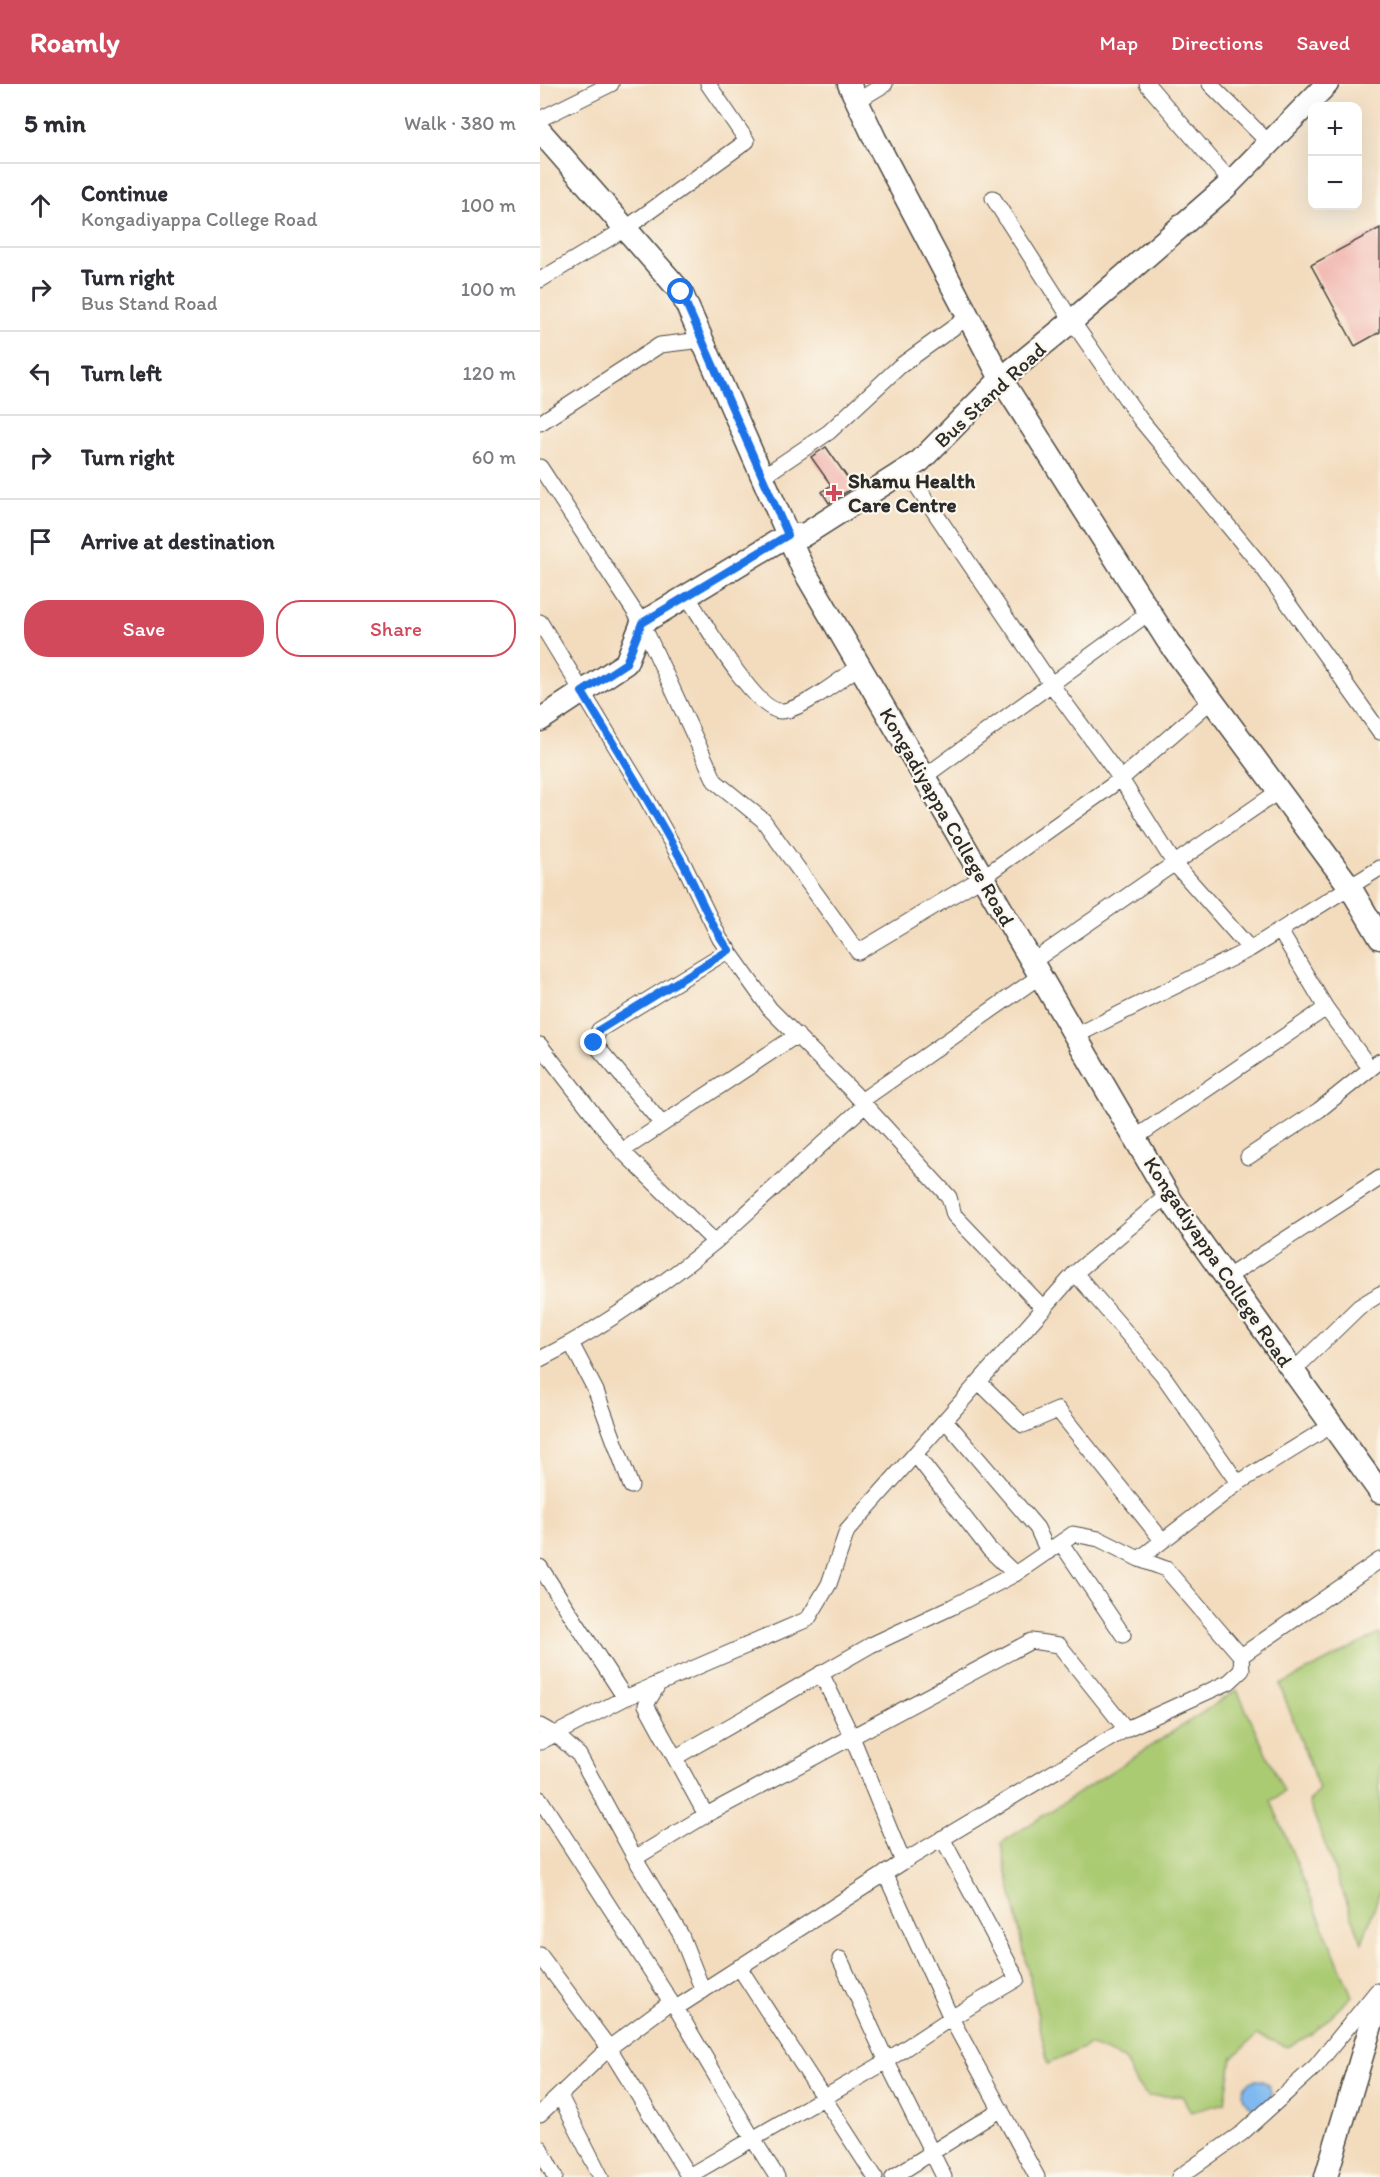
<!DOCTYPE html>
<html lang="en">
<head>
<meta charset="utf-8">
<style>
	body { margin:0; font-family:Itim,sans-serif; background:#f7f7f7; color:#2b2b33 }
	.controls { position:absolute; right:18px; top:18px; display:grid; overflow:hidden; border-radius:12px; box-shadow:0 6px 24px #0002 }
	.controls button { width:54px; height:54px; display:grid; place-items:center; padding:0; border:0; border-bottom:2px solid #e1e1e2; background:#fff; color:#2b2b33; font:30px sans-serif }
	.stop { position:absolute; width:18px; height:18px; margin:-14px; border:4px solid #1a73e8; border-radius:50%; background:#fff }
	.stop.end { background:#1a73e8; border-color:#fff; box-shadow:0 2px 6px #0008 }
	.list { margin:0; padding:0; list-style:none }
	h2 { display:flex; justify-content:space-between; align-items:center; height:78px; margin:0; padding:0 24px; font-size:26px }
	h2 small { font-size:20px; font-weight:400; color:#7c7c81 }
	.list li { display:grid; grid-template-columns:39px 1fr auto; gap:18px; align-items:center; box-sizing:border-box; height:84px; padding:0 24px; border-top:2px solid #e1e1e2 }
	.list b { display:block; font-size:22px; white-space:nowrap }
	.list p { margin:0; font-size:20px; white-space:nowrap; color:#7c7c81 }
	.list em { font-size:20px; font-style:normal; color:#7c7c81 }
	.actions { display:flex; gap:12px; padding:18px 24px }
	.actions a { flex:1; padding:14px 0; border:2px solid #d1495b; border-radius:24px; text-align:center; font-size:21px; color:#d1495b }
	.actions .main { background:#d1495b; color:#fff }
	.icon { flex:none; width:33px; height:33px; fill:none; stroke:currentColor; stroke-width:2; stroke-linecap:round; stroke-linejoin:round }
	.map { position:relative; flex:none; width:840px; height:2093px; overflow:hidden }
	header { display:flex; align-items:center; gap:36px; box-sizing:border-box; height:84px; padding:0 30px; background:#d1495b; color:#fff }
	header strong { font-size:28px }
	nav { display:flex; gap:33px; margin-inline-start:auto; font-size:21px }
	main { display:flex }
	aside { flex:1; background:#fff }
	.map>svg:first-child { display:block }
	.green { fill:#abcb73; stroke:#6b7b4f; stroke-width:1.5 }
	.water { fill:#7fb9f0; stroke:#55728e; stroke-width:1.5 }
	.building { fill:#f0afa9 }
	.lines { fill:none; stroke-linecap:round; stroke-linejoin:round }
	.street-casing { stroke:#494641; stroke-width:17 }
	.secondary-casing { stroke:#494641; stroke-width:25 }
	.street { stroke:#fff; stroke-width:15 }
	.secondary { stroke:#fff; stroke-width:22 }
	.route { stroke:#1a73e8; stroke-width:8 }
	.poi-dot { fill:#d1495b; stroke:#fbf7ec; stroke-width:2 }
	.labels { text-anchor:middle; stroke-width:4.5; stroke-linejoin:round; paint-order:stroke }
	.street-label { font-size:21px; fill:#2b2b2b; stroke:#fbf7ec }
	.poi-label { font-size:21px; font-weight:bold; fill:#2b2b2b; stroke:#fbf7ec; text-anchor:start }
</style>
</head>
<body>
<header>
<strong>Roamly</strong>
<nav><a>Map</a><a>Directions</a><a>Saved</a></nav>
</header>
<main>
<aside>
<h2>5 min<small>Walk · 380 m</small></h2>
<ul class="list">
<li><svg class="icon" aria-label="ahead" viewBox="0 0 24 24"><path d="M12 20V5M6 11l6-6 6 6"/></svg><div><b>Continue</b><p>Kongadiyappa College Road</p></div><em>100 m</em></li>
<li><svg class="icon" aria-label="right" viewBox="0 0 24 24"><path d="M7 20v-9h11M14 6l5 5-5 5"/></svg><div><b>Turn right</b><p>Bus Stand Road</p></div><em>100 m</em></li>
<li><svg class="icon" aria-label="left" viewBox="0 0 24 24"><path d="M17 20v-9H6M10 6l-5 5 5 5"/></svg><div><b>Turn left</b></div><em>120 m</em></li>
<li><svg class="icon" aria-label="right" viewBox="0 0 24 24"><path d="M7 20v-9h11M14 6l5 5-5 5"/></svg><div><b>Turn right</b></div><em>60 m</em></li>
<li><svg class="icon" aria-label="arrive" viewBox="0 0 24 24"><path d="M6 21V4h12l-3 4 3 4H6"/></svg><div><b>Arrive at destination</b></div></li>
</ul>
<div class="actions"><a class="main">Save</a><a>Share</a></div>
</aside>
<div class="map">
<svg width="840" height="2093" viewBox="0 0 840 2093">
	<rect width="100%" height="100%" fill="#fbf7ec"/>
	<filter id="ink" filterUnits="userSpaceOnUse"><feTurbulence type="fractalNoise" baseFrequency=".0167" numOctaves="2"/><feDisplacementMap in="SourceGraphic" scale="12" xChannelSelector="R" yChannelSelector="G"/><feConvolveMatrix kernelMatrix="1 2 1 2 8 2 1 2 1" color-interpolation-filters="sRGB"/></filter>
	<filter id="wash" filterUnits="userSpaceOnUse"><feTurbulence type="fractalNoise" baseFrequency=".008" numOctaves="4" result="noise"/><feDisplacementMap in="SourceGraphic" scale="24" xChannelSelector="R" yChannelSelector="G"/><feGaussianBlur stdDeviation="1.35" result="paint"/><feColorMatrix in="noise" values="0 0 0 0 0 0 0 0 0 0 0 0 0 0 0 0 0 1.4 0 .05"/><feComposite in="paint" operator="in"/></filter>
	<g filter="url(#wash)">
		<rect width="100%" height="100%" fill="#f3dcbe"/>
		<path class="green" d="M840 1549V1807L822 1859 769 1718 779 1705 740 1601Z
			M697 1606 744 1708 731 1717 812 1912 772 1950 748 1963 717 1951 692 1974 685 2019 651 2028 642 2012H608L596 2000 584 1975 549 1961 508 1980 461 1759Z"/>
		<path class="water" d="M703 2010a14 14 0 1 1 28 0a14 14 0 1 1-28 0Z"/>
		<g id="blocks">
			<path class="building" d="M840 144V248L815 262 771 181Z
				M286 363 314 403 289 419 282 408 291 401 271 373Z"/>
		</g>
	</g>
	<g filter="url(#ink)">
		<use href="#blocks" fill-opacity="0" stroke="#494641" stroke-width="1.5"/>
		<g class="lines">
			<defs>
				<path id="street" d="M607 0 691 98
					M670 0 729 59
					M317 17 345 0
					M0 35 71 0
					M453 114 532 237 600 335 723 484 840 648
					M0 196 85 145 207 57 168 0
					M0 339 120 261 162 256
					M0 383 102 539 175 697 223 736 318 868 443 793 581 695 672 616
					M366 386 511 600 581 695 634 779 710 865
					M222 393 289 348 360 282 428 233
					M147 512C162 534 215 628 241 627 261 627 302 594 320 582
					M0 538 99 701 145 783 180 855 230 925 314 1009 409 1113 414 1131 504 1225
					M384 693 610 528
					M740 847 786 924 830 984
					M492 878 739 707
					M535 952 710 865 840 784
					M0 961 82 1067 175 1158C121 1202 63 1244 0 1275
					M321 1017 500 892
					M122 1040 54 959 59 946 189 866
					M595 1054 786 924
					M82 1067 257 951
					M708 1073 779 1026 840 977
					M175 1158 325 1021
					M535 1189 622 1290 698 1399
					M686 1194 840 1094
					M31 1259 56 1307 91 1402
					M753 1287 819 1223 840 1210
					M439 1298 483 1341 518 1326 622 1456
					M405 1336 497 1444 508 1468
					M375 1370 449 1465 475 1490
					M521 1459 583 1551
					M599 1475 698 1399 792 1341
					M0 1483 85 1614
					M701 1572 840 1476
					M281 1589 312 1653 363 1778
					M119 1599 106 1621 166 1731
					M0 1642 18 1652 39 1671 95 1774 141 1851 163 1907
					M0 1658 85 1614 268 1535 289 1500 307 1447 535 1189 628 1111
					M136 1673 331 1561 412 1523 475 1490 533 1450 559 1455 599 1475 626 1485 701 1572 702 1586 689 1598 586 1645
					M0 1715 131 1918
					M345 1789 411 1934 497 2093
					M0 1871 69 1964 149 2093
					M300 1875 349 1982 404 2093
					M199 1883 335 2093
					M136 1924 213 2055 237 2093
					M20 2012 61 2093
					M0 2030 69 1964 131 1918 136 1924 363 1778 586 1645 519 1561 491 1557 166 1731 95 1774
					M0 2064 15 2093
					M147 2093 337 1983 411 1934 477 1895 402 1754
					M353 2093 461 2025
					M639 2093 702 2049 776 1982 837 1907"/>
				<path id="secondary" d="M309 0 335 55 461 295 628 557 810 803 840 854
					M0 47 141 208 263 485 632 1118 840 1408
					M0 636 86 579 102 539 248 451H264L380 377 461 295 532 237 685 104 787 0
					M786 2093 840 1911"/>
			</defs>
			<use href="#street" class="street-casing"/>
			<use href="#secondary" class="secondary-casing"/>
			<use href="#street" class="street"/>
			<use href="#secondary" class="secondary"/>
		</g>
	</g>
	<g class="lines" filter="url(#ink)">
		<path class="route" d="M54 959 59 946 189 866C170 841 159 809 144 781 112 722 77 665 42 608L86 579 102 539 248 451 141 208"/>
	</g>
	<path class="poi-dot" d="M291 400h6v6h6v6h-6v6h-6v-6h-6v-6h6z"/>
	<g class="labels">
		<g class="street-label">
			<text transform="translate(450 311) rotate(-43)" y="7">Bus Stand Road</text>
			<text transform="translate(407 733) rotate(60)" y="7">Kongadiyappa College Road</text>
			<text transform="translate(678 1178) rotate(56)" y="7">Kongadiyappa College Road</text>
		</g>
		<g class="poi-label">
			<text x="308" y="404">Shamu Health<tspan x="308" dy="24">Care Centre</tspan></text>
		</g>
	</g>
</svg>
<div class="controls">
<button>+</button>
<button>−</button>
</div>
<div class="stop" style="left:141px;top:208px"></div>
<div class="stop end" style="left:54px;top:959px"></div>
</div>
</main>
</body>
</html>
